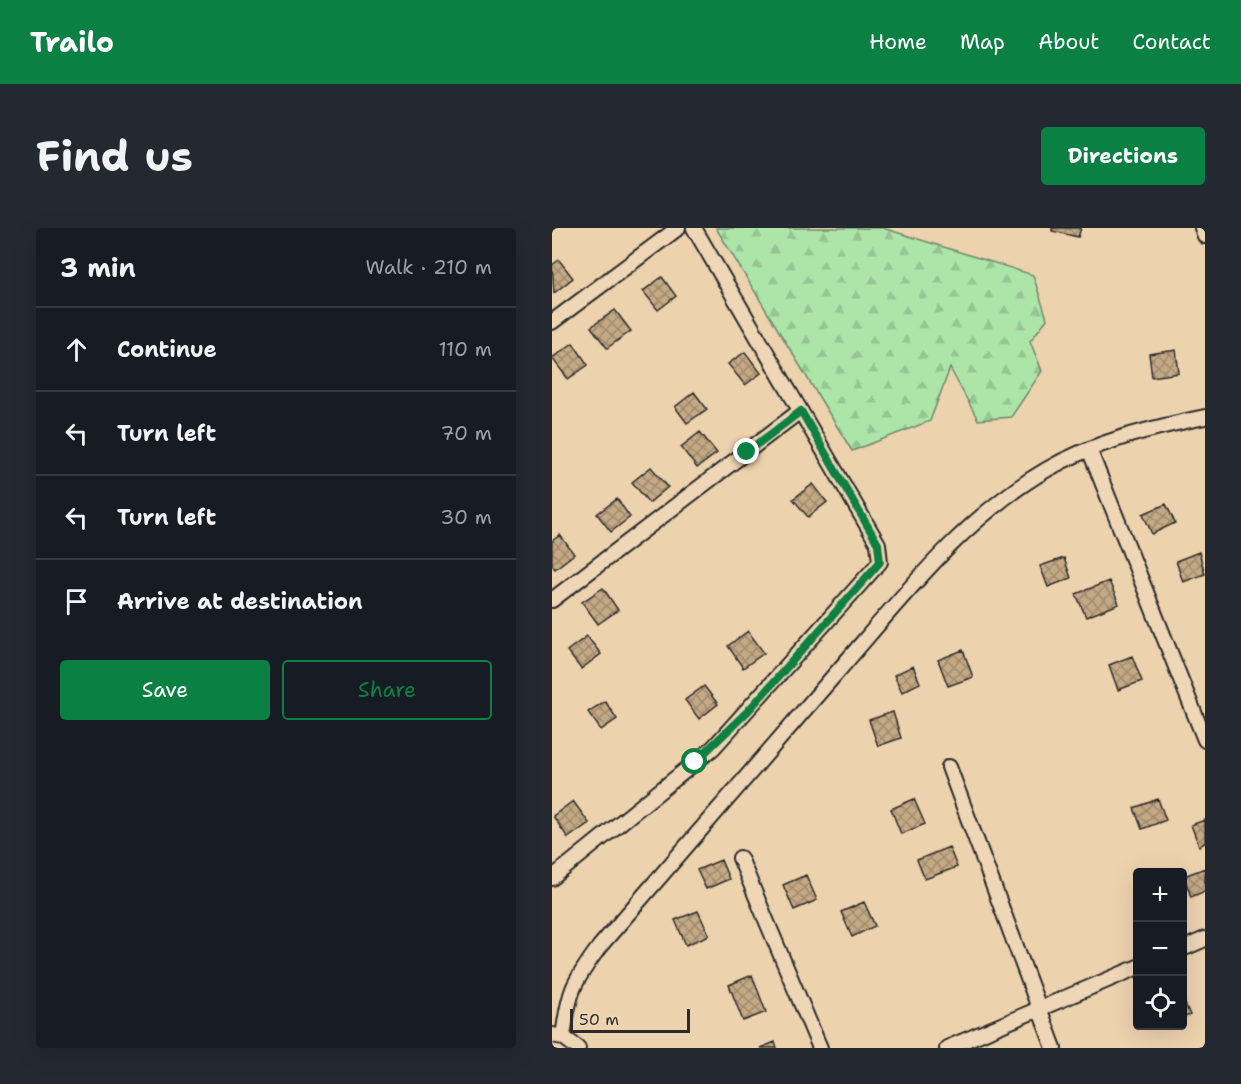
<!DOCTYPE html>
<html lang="en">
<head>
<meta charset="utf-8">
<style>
	body { margin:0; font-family:"Shantell Sans",sans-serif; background:#242831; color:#f1f3f6 }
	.controls { position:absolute; right:18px; bottom:18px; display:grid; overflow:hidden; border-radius:6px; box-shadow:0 6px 24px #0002 }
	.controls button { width:54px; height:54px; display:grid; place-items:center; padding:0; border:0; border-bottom:2px solid #363941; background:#171b24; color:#f1f3f6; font:30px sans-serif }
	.scale { position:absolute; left:18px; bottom:15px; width:120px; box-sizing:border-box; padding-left:6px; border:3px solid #2b2b2b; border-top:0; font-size:16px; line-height:21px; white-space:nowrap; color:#2b2b2b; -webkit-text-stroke:4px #eed6b6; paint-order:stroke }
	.stop { position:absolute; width:18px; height:18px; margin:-14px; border:4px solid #0b8043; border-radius:50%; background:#fff }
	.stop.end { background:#0b8043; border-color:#fff; box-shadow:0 2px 6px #0008 }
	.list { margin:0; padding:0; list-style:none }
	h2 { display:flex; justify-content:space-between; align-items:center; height:78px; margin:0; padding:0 24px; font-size:26px }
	h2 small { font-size:20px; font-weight:400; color:#9ea1a6 }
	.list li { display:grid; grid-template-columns:39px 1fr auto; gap:18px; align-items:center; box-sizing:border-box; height:84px; padding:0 24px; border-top:2px solid #363941 }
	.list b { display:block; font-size:22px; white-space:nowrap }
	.list em { font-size:20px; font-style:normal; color:#9ea1a6 }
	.actions { display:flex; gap:12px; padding:18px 24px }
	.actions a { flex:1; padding:14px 0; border:2px solid #0b8043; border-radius:6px; text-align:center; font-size:21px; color:#0b8043 }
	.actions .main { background:#0b8043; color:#fff }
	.icon { flex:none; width:33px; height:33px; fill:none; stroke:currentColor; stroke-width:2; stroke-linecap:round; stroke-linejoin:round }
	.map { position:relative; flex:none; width:653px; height:820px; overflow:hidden; border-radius:6px }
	header { display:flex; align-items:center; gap:36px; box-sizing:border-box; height:84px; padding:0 30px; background:#0b8043; color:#fff }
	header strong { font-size:28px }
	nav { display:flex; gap:33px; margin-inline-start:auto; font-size:21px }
	.intro { display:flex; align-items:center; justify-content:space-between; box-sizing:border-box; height:144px; padding:0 36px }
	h1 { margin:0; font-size:42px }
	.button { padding:15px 27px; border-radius:6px; background:#0b8043; color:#fff; font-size:21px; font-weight:700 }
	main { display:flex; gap:36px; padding:0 36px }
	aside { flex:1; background:#171b24; border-radius:6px; box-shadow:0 6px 24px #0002 }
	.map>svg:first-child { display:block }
	.forest { fill:url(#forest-firs); stroke:#6c886a; stroke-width:1.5 }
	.building { fill:url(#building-cross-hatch); stroke:#2b2b2b; stroke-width:1.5 }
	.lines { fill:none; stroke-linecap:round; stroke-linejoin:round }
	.minor-casing { stroke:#2b2b2b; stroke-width:18 }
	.minor { stroke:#eed6b6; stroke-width:14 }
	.route { stroke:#0b8043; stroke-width:8 }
</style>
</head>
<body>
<header>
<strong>Trailo</strong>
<nav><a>Home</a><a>Map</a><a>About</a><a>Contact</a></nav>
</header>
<div class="intro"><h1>Find us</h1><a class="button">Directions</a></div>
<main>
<aside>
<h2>3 min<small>Walk · 210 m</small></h2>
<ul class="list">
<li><svg class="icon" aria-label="ahead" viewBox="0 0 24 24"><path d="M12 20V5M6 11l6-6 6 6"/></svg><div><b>Continue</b></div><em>110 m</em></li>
<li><svg class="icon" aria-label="left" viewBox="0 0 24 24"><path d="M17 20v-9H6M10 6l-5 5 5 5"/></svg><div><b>Turn left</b></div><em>70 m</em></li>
<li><svg class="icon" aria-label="left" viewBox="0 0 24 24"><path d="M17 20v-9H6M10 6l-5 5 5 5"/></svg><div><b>Turn left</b></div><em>30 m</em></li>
<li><svg class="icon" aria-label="arrive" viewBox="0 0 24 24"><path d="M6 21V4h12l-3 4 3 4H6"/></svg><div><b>Arrive at destination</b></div></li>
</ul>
<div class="actions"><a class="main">Save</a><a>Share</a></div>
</aside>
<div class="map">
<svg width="653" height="820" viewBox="0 0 653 820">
	<defs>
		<pattern id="forest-firs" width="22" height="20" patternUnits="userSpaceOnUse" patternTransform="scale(1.5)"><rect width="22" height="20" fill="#ade5a9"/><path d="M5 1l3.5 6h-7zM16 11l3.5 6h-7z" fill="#95c592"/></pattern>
		<pattern id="building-cross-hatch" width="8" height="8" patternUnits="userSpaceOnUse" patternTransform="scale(1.5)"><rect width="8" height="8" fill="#c4a985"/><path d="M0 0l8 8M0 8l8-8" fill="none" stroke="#9f8a6d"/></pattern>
	</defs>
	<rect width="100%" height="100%" fill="#edd2ae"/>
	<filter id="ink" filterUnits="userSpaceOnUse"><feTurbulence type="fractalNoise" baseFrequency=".0167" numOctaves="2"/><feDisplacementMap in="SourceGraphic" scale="12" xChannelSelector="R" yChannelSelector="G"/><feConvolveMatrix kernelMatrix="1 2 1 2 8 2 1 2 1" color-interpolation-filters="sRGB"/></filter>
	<g filter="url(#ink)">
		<path class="forest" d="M164 0H331L481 47 495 91 478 113 490 143 459 189 426 192 398 140 378 193 300 223Z"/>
		<path class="building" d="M500 0H529L526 9 500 3Z
			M7 32 21 50 2 65 0 37Z
			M110 49 124 68 106 82 91 63Z
			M63 82 79 103 55 120 39 99Z
			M21 115 36 137 16 151 0 130Z
			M624 122 627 145 600 149 597 126Z
			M193 124 209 145 193 157 176 136Z
			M142 164 155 181 135 195 123 179Z
			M148 204 165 225 145 240 129 219Z
			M99 239 116 259 97 275 80 254Z
			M261 256 275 274 256 289 241 271Z
			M65 271 78 289 59 304 45 286Z
			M614 276 623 295 600 306 591 286Z
			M8 307 22 326 3 341 0 337V313Z
			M647 324 653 346 631 354 624 333Z
			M512 330 519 350 496 359 488 338Z
			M557 353 567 376 534 389 524 366Z
			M51 360 66 382 46 396 30 374Z
			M196 403 212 425 191 440 176 418Z
			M35 408 49 426 29 441 15 423Z
			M411 422 421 449 396 458 386 432Z
			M580 428 590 453 566 462 557 437Z
			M361 438 368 455 350 464 342 447Z
			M152 458 166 476 147 491 133 472Z
			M53 473 65 491 49 502 36 484Z
			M341 484 349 510 326 518 317 492Z
			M362 571 373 596 349 606 339 581Z
			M606 571 614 592 590 601 582 580Z
			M21 573 37 595 16 610 1 588Z
			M653 592V615L647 618 639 597Z
			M397 619 405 639 373 651 365 632Z
			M169 632 177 651 154 661 145 642Z
			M653 640V663L639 669 632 648Z
			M254 647 265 672 242 682 231 657Z
			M312 674 323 698 300 709 289 684Z
			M146 683 157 707 134 717 123 692Z
			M200 747 214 784 191 793 177 757Z
			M630 769 638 787 630 790Z
			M223 814 225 820H208Z"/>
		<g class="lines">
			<defs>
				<path id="minor" d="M650 0 653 8
					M0 94 126 0
					M537 221 653 512
					M0 372 248 183
					M397 539 502 820
					M188 630 268 820
					M0 650 161 520 328 334 326 316 142 0
					M630 721 653 711
					M0 807 11 809 26 820
					M11 809C17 763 20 756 48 718 125 628 203 539 280 450 345 376 408 292 494 242 542 214 599 200 653 189
					M395 820 586 739"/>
			</defs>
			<use href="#minor" class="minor-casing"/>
			<use href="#minor" class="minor"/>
		</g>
	</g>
	<g class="lines" filter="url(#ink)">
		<path class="route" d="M143 534 196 483 328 334 326 316 249 183 195 224"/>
	</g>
</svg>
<div class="controls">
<button>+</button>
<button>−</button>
<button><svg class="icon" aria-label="locate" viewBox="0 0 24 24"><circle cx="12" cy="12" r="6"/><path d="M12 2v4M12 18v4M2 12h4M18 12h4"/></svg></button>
</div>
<div class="scale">50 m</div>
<div class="stop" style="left:143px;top:534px"></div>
<div class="stop end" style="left:195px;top:224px"></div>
</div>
</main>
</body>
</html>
